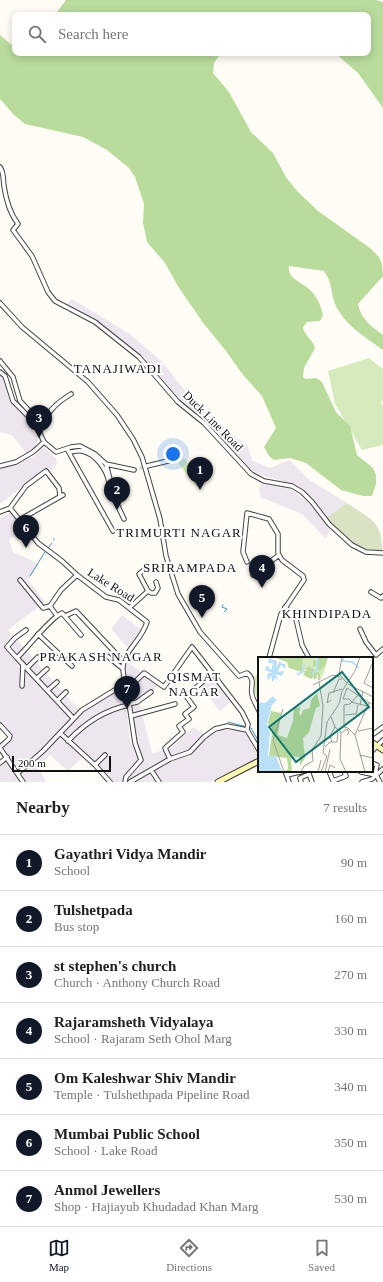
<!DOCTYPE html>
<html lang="en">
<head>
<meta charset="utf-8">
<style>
	body { margin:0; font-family:Georgia,serif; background:#f6f6f6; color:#202124 }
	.scale { position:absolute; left:12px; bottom:10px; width:99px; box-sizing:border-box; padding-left:4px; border:2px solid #111; border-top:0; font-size:11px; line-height:14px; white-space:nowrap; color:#111; -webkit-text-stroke:3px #fff; paint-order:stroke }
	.you { position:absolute; left:173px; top:454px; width:14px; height:14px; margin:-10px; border:3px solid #fff; border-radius:50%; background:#1a73e8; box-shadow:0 0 0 6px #1a73e833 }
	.badge { display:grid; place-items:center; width:26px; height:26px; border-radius:50%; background:#111827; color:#fff; font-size:13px; font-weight:700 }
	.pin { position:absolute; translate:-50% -33px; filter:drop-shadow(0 1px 2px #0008) }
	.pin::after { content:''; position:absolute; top:21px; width:14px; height:12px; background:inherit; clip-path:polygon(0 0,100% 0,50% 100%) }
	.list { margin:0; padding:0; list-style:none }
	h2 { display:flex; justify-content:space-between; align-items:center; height:52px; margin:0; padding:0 16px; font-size:17px }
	h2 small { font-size:13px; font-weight:400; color:#757577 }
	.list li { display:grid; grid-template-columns:26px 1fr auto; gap:12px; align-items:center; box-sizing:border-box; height:56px; padding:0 16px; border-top:1px solid #e0e0e0 }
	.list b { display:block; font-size:15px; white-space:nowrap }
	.list p { margin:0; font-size:13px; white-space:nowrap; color:#757577 }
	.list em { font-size:13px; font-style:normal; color:#757577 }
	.icon { flex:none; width:22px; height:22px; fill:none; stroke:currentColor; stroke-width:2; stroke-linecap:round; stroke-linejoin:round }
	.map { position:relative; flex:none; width:383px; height:782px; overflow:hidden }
	.search { position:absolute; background:#fff; box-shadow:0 2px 10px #0003; left:12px; right:12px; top:12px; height:44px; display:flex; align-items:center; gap:10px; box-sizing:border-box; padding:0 14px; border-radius:8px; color:#757577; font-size:15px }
	.sheet { height:444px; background:#fff }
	nav { display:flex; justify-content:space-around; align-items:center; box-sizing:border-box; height:56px; border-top:1px solid #e0e0e0; background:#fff; font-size:11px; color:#757577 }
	nav a { display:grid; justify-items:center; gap:2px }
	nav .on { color:#111827 }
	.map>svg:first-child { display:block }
	.industrial { fill:#eee6ef }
	.green { fill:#d5ebbd }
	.forest { fill:#b9dc9c }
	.cemetery { fill:#d9e3c4 }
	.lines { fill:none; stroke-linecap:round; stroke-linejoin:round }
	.stream { stroke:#3f96cf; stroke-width:1 }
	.street-tunnel { stroke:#dbdad3; stroke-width:3.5; stroke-dasharray:3.5 2; stroke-linecap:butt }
	.street-casing { stroke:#444; stroke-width:5.5 }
	.secondary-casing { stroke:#333; stroke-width:7 }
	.street { stroke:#fff; stroke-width:3.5 }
	.secondary { stroke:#fff6b0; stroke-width:5 }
	.labels { text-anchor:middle; stroke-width:4; stroke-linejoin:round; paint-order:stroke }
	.street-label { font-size:12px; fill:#111; stroke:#fff }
	.neighbourhood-label { font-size:13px; letter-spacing:1px; fill:#111; stroke:#fff }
	.inset-river { fill:none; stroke:#b9e0f7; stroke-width:2 }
	.inset-road { fill:none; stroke:#a09f9a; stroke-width:1 }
	.view { fill:#0f766e; fill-opacity:0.15; stroke:#0f766e; stroke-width:2 }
	.inset-edge { fill:none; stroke:#111; stroke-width:2 }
</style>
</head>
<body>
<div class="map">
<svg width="383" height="782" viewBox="0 0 383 782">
	<rect width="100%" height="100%" fill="#fffdf5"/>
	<path class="industrial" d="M72 299 130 334 162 362 187 393 236 438 247 444 252 460 270 468 289 460 308 479 347 503 326 518 311 498 298 488 289 483 254 473 204 420 181 401 145 358 110 331 65 306Z
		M0 374H2L10 398 27 418 38 441 35 448 26 453 12 435 0 432Z
		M42 445 56 458 57 464 50 472 47 468 0 504V466L14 465 32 457 36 455Z
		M261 484 290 489 310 504 331 530 325 538 302 514 260 497 259 488Z
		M11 512 26 529 9 539 13 552 39 564 28 580 45 602 8 630 79 710 33 759 18 770 3 748 12 737 0 723V518Z
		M122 615 141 629 127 647 111 629Z
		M126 660 158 687 139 701 152 753 170 749 193 727 204 734 186 752 164 759 128 781 129 777 140 767 143 759 136 742 128 684 124 673V665Z
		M213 677 230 702 220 711 201 687Z
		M124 686 130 740 138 759 136 764 124 776 123 782H111L62 733 84 709Z
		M223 729 242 731 249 735 259 753V761L210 782H161L153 771 188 754 206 738Z
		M60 736 83 757 68 771 50 755 39 768 46 782H25L20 773 35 762Z
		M7 759 12 766 20 782H0V765Z
		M149 773 156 782H133Z"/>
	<path class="green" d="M369 358 383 369V400L381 402 383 406V445L362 450 335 404 328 371Z
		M184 458 202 484 197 487 178 463Z
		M259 674V703L255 693V676Z"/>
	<path class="forest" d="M66 0H376L383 2V108L358 73 335 53H368V15H55Z
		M0 35 15 48V53H221L214 63 213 73 229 92 251 132 273 153 286 177 297 191 318 211 370 248 379 257 382 264 383 276 358 304C361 319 371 326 383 335V350C368 339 346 326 337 308 330 295 333 283 324 271L289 266C287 279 302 282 310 290 317 296 321 306 323 315L320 321 307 322 303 327C304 336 313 339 315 348L304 368 303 377 306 379 316 378 322 382 336 412 350 426 357 455 373 468 376 475V484L372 496H363L341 490 306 463 290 458 274 460 269 456 264 447 276 428 262 396 243 375 226 351 204 324 179 288 165 263 147 242 143 223 144 204 135 177 129 168 107 150 83 137 25 124 14 115 0 99Z"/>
	<path class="cemetery" d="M347 503C369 518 383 521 382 551 356 550 343 537 326 518Z"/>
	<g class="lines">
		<path class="stream" d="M54 540V539
			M48 548 52 543
			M30 576 45 552
			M223 605 222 607 227 609 224 612
			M228 722 251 728 259 742"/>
		<path class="street-tunnel" d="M134 470 146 466"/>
		<defs>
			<path id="street" d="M0 167C4 172 3 180 4 186 6 200 9 212 18 224L13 230 32 256 48 292 55 301 95 322 139 357 178 402 204 423 251 474 264 481 292 486 302 492 312 502 329 524 352 545 366 552 383 553
				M0 303 22 327 88 382 117 415 133 439 142 457 160 519 166 556 178 594 200 632 239 676 247 673C256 680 250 686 252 695 253 700 257 706 259 711
				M0 361 13 377 20 401 34 416 35 423 44 442 56 452 71 447 80 446 95 454 106 464 134 470
				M0 372 5 376 13 401 35 423
				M38 429C49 412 53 405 71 394
				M67 449 113 531
				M69 452C73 452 78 450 82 451 96 454 107 470 109 483
				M106 464 116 502 124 519
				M0 466 16 462 33 452 44 442
				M147 466 168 461
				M10 508 26 486 46 471 59 488 60 496
				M0 512 10 508 38 543 62 561 77 575 106 597 119 600 147 622C140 646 114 654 126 683L135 743 141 760 126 777 125 782
				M21 519 63 495
				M247 562 243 552 247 513 269 519 278 534V553L282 560 303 576 304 580 281 614 269 658
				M253 575 279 555
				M20 580 43 608 50 606
				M148 591 151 593H155L158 588 156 582
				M371 592 381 598 383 596
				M285 607 296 619 302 645 309 658
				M129 608 148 591 139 574 145 569
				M57 616 62 613 81 635
				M65 616 76 611 123 661
				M360 629 366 642 376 655 383 649
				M38 634 72 666
				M107 656 122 668
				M17 658 7 647 15 638 26 630
				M27 668 38 657
				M37 678 47 669
				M22 686 23 664
				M48 690 57 682
				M127 690 144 673 164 687 192 647 242 712 248 724 247 730
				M57 701 66 692
				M129 704 137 702 151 692
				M131 716 175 704
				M73 718 17 658C31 644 42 628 57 616L50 606 61 590 77 575
				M0 725 10 736 9 739 0 747
				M60 733 95 765 110 782
				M372 735 383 727
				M68 741C85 723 104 710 129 705
				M0 748 23 782
				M372 751 383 740
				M170 759 165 748 183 732 179 726 189 719 185 714 194 707 186 696 213 673
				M0 763 7 757
				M372 763 377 765 375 775
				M95 765 105 755
				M151 770 159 782
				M285 771 289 782
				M308 771 312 782
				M329 771 333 781 346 776 344 771
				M361 772 376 775 380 782
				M18 773 43 751 82 710 126 683
				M287 775 304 771
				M130 782 170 759 190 752 204 737 215 729 227 726 247 730 259 750
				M301 782 300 778 307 775
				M362 782 372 779 383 769"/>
			<path id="secondary" d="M373 743 383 750
				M218 782 259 761"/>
		</defs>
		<use href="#street" class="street-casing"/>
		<use href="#secondary" class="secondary-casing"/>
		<use href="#street" class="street"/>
		<use href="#secondary" class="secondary"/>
	</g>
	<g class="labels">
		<g class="street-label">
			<text transform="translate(213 421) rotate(45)" y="4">Duck Line Road</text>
			<text transform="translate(111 585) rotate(32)" y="4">Lake Road</text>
		</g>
		<g class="neighbourhood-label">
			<text x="118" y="373">TANAJIWADI</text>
			<text x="179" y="537">TRIMURTI NAGAR</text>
			<text x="190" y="572">SRIRAMPADA</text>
			<text x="327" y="618">KHINDIPADA</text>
			<text x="101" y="661">PRAKASH NAGAR</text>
			<text x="194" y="681">QISMAT<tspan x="194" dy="15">NAGAR</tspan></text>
		</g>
	</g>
	<g transform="translate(258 657)">
		<rect width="115" height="115" fill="#fffdf5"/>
		<path d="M45 0H60V5L55 2V10L58 9 61 14 67 9 71 0 64 21 62 16 51 9 49 12 50 13 42 15 48 17 40 16 44 14Z" fill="#d5ebbd"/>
		<path d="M15 0H45L44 15 50 13 47 12 51 9 62 16 63 22 60 24V17L58 22H55L56 19 53 22 45 18 47 16 31 11 29 5ZM60 0H70L67 9 61 14 58 9 55 10V2L60 5ZM59 36 62 49 58 51 51 75 45 81 47 101 42 109V100L33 99 34 115H25L30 112 29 101 11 99 14 75 10 66 13 54 23 56 20 78 29 81 35 64 36 51 42 50 44 44 41 56 43 59 45 53 52 51 53 43Z" fill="#b9dc9c"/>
		<path d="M11 1 19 4 18 11 21 5 28 8 27 12 23 8 21 12 20 15 26 14 24 19 16 17 20 20 18 27 19 20 14 25 16 20 14 25V19L9 24 11 18 8 23 10 16H15L7 13 9 8 13 13 14 10 15 6H10ZM15 39 19 43 14 48 9 67 12 76 10 99H18L24 115H0V45L7 46Z" fill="#b9e0f7"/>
		<path class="inset-river" d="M86 0 84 4 94 5 101 11M54 17 58 14 60 0M39 18 45 14 46 7"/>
		<path class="inset-road" d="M84 0 81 17 89 26M114 7 106 26 115 31M90 27 115 40M55 28 75 18 82 20M89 31 115 48M89 31 85 42H91L94 45M75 36 81 22H84M73 43 69 46 71 36 84 32M93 45 109 49M102 48 105 34M25 52 15 83 26 115M87 58 98 57 100 48M73 60 77 70 83 75 82 102 88 115M86 69V48L92 47 99 39 103 38M86 70 90 71 97 78 107 115M100 74 115 71M83 76 89 72 91 76 89 78M97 78 111 45M74 85 72 79 77 70M67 90 72 85H79L80 75M103 100 102 98 115 101M43 115 46 109 55 104 54 93 63 79 65 49 61 25M60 115 63 103M63 115 69 99 65 96 69 65 81 47 84 34 97 14 102 0M67 115 72 92M70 115 72 108 77 111"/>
		<path class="view" d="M84 15 111 50 38 105 11 70Z"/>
		<rect width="115" height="115" class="inset-edge"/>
	</g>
</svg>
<div class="scale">200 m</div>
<div class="you"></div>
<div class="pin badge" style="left:200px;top:490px">1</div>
<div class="pin badge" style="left:117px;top:510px">2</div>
<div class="pin badge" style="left:39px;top:438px">3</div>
<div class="pin badge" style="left:262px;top:588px">4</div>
<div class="pin badge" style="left:202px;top:618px">5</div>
<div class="pin badge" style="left:26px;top:548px">6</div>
<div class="pin badge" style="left:127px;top:709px">7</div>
<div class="search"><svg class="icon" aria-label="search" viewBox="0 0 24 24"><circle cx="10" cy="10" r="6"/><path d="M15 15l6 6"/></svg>Search here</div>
</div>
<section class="sheet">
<h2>Nearby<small>7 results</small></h2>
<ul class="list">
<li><span class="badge">1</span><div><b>Gayathri Vidya Mandir</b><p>School</p></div><em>90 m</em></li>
<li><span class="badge">2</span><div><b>Tulshetpada</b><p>Bus stop</p></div><em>160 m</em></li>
<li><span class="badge">3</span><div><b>st stephen's church</b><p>Church · Anthony Church Road</p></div><em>270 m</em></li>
<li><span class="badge">4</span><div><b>Rajaramsheth Vidyalaya</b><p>School · Rajaram Seth Ohol Marg</p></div><em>330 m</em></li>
<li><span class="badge">5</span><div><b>Om Kaleshwar Shiv Mandir</b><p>Temple · Tulshethpada Pipeline Road</p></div><em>340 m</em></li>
<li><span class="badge">6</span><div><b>Mumbai Public School</b><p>School · Lake Road</p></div><em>350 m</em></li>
<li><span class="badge">7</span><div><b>Anmol Jewellers</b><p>Shop · Hajiayub Khudadad Khan Marg</p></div><em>530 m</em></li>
</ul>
</section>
<nav>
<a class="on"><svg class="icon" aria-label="map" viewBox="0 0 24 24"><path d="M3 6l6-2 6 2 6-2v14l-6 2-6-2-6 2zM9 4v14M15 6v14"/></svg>Map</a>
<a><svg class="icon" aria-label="directions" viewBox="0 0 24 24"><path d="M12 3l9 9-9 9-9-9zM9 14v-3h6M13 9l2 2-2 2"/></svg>Directions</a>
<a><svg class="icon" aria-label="saved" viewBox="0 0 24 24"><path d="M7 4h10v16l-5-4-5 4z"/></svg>Saved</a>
</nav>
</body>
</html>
